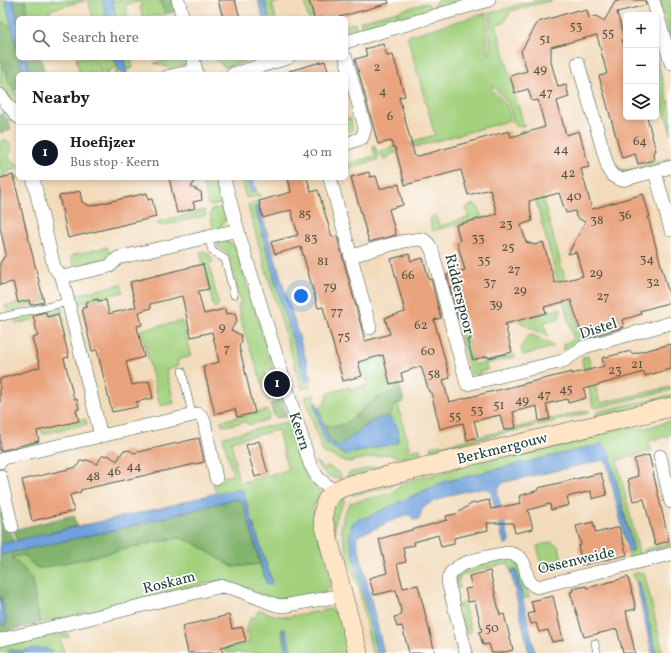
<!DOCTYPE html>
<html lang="en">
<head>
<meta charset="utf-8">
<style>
	body { margin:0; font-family:Vollkorn,serif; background:#f2f2f2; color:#202124 }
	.controls { position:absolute; right:12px; top:12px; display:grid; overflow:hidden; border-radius:6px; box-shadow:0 2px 6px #0003 }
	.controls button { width:36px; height:36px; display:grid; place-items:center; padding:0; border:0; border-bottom:1px solid #e0e0e0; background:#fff; color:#202124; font:20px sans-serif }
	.you { position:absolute; left:301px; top:296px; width:14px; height:14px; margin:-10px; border:3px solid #fff; border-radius:50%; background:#1a73e8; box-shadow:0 0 0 6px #1a73e833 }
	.badge { display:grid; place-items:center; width:26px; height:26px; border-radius:50%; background:#111827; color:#fff; font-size:13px; font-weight:700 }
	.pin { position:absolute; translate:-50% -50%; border:2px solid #fff; box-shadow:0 1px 4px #0006 }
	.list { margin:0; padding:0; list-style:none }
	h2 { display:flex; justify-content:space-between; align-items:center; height:52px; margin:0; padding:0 16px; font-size:17px }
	h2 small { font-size:13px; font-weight:400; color:#757577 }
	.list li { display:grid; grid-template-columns:26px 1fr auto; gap:12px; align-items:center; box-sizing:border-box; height:56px; padding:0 16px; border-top:1px solid #e0e0e0 }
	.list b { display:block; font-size:15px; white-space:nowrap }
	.list p { margin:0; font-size:13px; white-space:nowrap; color:#757577 }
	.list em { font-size:13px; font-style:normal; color:#757577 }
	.icon { flex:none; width:22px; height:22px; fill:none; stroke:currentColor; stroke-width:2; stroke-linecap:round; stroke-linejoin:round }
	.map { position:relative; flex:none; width:671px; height:653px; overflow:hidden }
	.search { position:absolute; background:#fff; box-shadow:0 2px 6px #0003; left:16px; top:16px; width:332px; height:44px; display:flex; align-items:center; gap:10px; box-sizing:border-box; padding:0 14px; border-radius:6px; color:#757577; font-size:15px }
	.panel { position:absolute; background:#fff; box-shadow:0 2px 6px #0003; left:16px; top:72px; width:332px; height:108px; border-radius:6px }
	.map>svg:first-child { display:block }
	.green { fill:#a3d17e; stroke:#618759; fill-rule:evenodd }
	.forest { fill:#82b36d; stroke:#507850 }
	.water { fill:#70a1da; stroke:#486f87 }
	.building { fill:#e9a37d; fill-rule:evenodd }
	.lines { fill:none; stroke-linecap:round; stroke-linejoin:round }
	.lane-casing { stroke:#3f5548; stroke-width:8 }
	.street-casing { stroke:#3f5548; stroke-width:14 }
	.secondary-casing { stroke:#3f5548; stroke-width:20 }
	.lane { stroke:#fff; stroke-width:7 }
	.street { stroke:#fff; stroke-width:13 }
	.secondary { stroke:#fde5c5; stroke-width:19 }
	.labels { text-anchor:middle; stroke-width:3.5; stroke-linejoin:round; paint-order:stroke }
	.number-label { font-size:13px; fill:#525646 }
	.street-label { font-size:15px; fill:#1f3d34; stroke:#fff }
</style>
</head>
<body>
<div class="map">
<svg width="671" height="653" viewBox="0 0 671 653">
	<rect width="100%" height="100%" fill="#fff"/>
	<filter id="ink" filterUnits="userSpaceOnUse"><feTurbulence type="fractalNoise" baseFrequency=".025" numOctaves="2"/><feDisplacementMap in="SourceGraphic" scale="8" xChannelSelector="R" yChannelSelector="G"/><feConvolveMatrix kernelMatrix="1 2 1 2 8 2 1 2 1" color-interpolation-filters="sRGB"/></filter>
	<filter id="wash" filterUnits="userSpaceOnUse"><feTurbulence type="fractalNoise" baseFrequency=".012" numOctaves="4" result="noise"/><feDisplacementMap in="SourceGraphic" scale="16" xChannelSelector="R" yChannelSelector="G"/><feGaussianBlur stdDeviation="0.9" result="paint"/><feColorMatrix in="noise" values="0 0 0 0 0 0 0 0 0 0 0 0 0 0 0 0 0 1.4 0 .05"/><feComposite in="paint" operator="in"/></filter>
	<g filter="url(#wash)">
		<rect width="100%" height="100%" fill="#f2dbbb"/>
		<path class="green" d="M0 0H5L12 27 3 22 0 24Z
			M25 0H87L49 10 51 18H29Z
			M88 0H103L106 18H93Z
			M112 0H160L165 14 143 18 140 6H141L140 1 125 5 128 18H116Z
			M265 0H282V1L272 4 276 18H269Z
			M304 0H309L314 18H308Z
			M437 0H468L435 9 434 4Z
			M536 0H553L510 11 504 23 496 24 524 126 519 127 515 125 508 103 493 86 491 89 505 103 511 120 415 147 414 141 435 135 407 36 487 13V52L490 54V13Z
			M660 0H670L671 41Z
			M426 3 429 5 431 10 401 19 399 11Z
			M397 11 399 19 361 29V21Z
			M353 23 356 25 357 31 346 34V25Z
			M656 57 671 111V134L656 79Z
			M76 58H98L102 74H80Z
			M101 58H114L117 66 122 72 115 74 117 71 114 68 108 71V74H105Z
			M124 58H131L133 68 126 70Z
			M172 58H190L188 64 170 68 154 63Z
			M216 58H258L226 67 221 65Z
			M1 66C8 72 13 85 15 94H18V101L13 102 0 86Z
			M346 118 351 119 353 130 348 132Z
			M524 130 582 341 565 354 563 344 574 340 518 136 520 131Z
			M5 140 9 141 12 150 9 155 10 161 17 163 18 169 5 172 6 179 18 176 19 178 5 181 0 179V141Z
			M412 142 413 147 391 154 388 158 384 159 380 151Z
			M374 145 379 157 377 160 346 169V164L375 156 373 147Z
			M671 158V162L625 174 617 172 611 163 615 162 620 169 627 170Z
			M201 178H218L224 203 211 206 208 204Z
			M241 178H247L251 191 256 190 260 196 246 198Z
			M258 201 259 206 255 208 283 309 306 382 309 381 311 387 302 389 266 270 248 206 250 203Z
			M475 204 478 207 482 218 432 231 430 219 432 216H436L439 226 469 217 466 207Z
			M225 207 227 217 219 229 214 230 210 214 212 210Z
			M205 210V216L161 226 157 224V222Z
			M222 239 235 246 273 369 265 371 272 399 268 400 241 322 238 305 241 304 228 253 218 247 217 240Z
			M107 247 110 254 107 258 76 265 73 264 71 257 73 255Z
			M203 251 209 254 213 262 209 264 219 306 214 308 200 252Z
			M121 284 123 292 77 304 76 295Z
			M46 296 48 301 8 311 5 306Z
			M61 306 63 312 16 324 14 318Z
			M561 308 559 318 544 322 548 337 520 322V320Z
			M182 321 191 356 178 360 177 367 166 370 174 403 160 406 141 330Z
			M464 329 474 365 515 354V357L486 364 487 370 479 372 480 375 471 374 459 334 461 333 460 331Z
			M533 335 553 346V347L523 355 521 348 528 336Z
			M389 347 396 372 386 374 389 386 399 383 394 390 375 399 345 424 336 426 324 425 319 407 324 405 328 393 350 387 351 390 367 385 361 364 381 358 379 350Z
			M588 356 600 403 671 387V390L596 408 593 406 582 361 583 357Z
			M314 395 315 401 314 402 326 443 346 455 393 421 389 417 396 404H398L410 451 420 449 421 454 402 458 387 454 348 462C338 460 332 454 323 453L305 397Z
			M671 395V402L595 417 597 412Z
			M267 410 270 415 267 420 249 425 245 422 225 426 222 425 221 421Z
			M589 410 588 413 432 451 431 447 441 444V446Z
			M86 419 87 424 43 434 40 429Z
			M671 421V432L668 436 649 441 652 451 617 460 640 557 630 560 628 552 634 550 609 451 602 444 443 482 352 524 377 653H372L359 588 348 557 341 529 344 513 350 503 392 493 406 481 452 470 455 466 614 428H645Z
			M287 422 290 424 306 478 316 484 320 492 315 504 313 505 331 583 325 593 294 600H276L222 580 40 623 31 577 12 557 23 555 37 568H43L170 539 180 538 196 544 233 567 260 564 267 585 272 582 242 489 216 493 213 483 223 481 222 477 233 475 223 437ZM278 430 288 470 239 483 231 441Z
			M39 441 40 446 0 455V450Z
			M315 461 325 470 327 466 338 472 342 478 339 479C327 477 321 471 315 461Z
			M386 464 392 465 348 478 347 475 349 473Z
			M397 482 390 487 352 495 351 492Z
			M345 494 344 502 335 519V534L329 510Z
			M551 542 559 547 563 564 543 569 537 546Z
			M671 543V546L645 553 642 550Z
			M510 558 521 567 529 597 523 599 516 570H512L511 573 508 563 462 575 458 581 460 588 455 589V576L462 569Z
			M644 572 663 653H656L640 586 636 583 633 574Z
			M464 603 471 632 466 633 458 605Z
			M331 609 337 615 340 614 350 653H292L285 629 281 630 288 653H225L224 649 249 643 246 628 251 617 254 618 259 610 275 615 287 617Z
			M67 633 69 637 60 639 64 653C54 653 48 649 39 649 29 648 21 653 11 650L9 653H0V645L13 641 14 644Z"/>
		<path class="forest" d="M13 0H25L29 18H18V22Z
			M160 0H174L177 11 165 14Z
			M3 22 12 27 23 74H18V89L14 91 8 79 7 72 1 66 0 61V24Z
			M26 58H41L45 74H30Z
			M3 113 9 121 11 130 0 133V114Z
			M399 383 404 402 396 404 389 417C372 415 353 437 340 446L330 442 324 425 336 426 345 424 375 399 394 390Z
			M278 386 287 416 278 418 274 416 270 404 277 402 273 388Z
			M234 499 240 500 245 508 260 564 233 567 196 544 180 538 170 539 43 568H37L23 555 12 557 31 577 40 623 0 633V623L2 625 6 620 0 595V555L115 530Z
			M0 513H3L11 531 14 541 0 544Z
			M74 515 77 526 17 541 14 530Z"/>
		<path class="water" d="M5 0H13L18 22V52Z
			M103 0H112L116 18H106Z
			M258 0H264L269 18H263Z
			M19 58H26L30 74H23Z
			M114 58H124L127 74H123L117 66Z
			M247 178H253L256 190 251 192Z
			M259 206 312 380 306 382 283 309 255 207Z
			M315 401 317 403 328 438 332 444 340 446C351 438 386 402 396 425 399 431 400 438 397 443L345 455 326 443 324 439 314 403Z
			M602 444 609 451 633 551 628 552 607 463 604 460 505 482 501 484 497 493 510 543 504 544 491 492 488 489C470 487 439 498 423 507L419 519 414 520 410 515H406L359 535 356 538 384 653H377L349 536 352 524 360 518 363 519 443 482Z
			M242 489 272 582 270 585H267L245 508 242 503 236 499 115 530 0 555V544L161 508 216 493Z
			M512 570H516L535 653H529L511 573Z
			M639 582 640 585 656 653H652L637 586V583Z
			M0 595 6 620 4 626 0 623Z
			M282 629H285L292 653H288Z
			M35 648 47 649 53 653H9V650L21 651Z"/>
		<g id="blocks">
			<path class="building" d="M218 0H235L240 18H223Z
				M309 0H388L389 3 336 18H314Z
				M621 0H645L646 5 617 12 624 39H622L626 55V117H647L656 151 653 152 654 160 638 164 635 154 622 158 599 76 607 74 597 35 551 47V62L558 87 566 85 569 97 557 101 566 135 579 131 589 167 581 169 592 209 643 194 650 217H648L671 302 640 311 641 314 622 320 624 327 583 339 571 300 544 307 546 313 505 324 512 352 488 358V356L473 360 467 340 471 339 465 317 458 319 447 275 465 270 457 242 460 241 456 225 497 214 490 189 468 195 461 170 405 185 395 147H393L391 141 378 144 355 59 367 56 365 49 383 44 387 56 393 55 405 96 399 97 415 157 509 131 511 137 545 127 538 100 532 101 528 89 515 93 510 76 527 71 521 51 538 22 578 10 579 12 587 10 589 18 596 16 604 21 615 2ZM559 193 566 213 575 211 576 217 585 222 568 254 576 252 583 276 555 283 543 242 535 245 526 242 521 225 532 221 529 201Z
				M325 61 329 74H290L289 71Z
				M369 172 370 177 376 176 380 189 399 184 403 205 389 209 396 235 369 242 351 177Z
				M13 175 44 302 30 305 29 300 18 303 13 282 0 285V263L6 254 0 228V178Z
				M169 178H197L191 187 201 192 202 200 193 202 195 208 177 213Z
				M288 178H307L311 192 318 190 332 237 337 236 365 341 390 334 385 318 405 312 391 259 409 254 411 261 423 258 429 280 431 279 441 318 434 320 450 378 443 380 449 402 572 372V374L604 366 602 358 631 351 632 354 671 344V369L645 376 644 372 584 389 586 398 568 403 567 399 546 404 550 419 539 421 537 406 513 412 516 428 504 430 500 415 474 421 478 437 467 440 463 423 440 429 431 392H429L421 366 401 373 403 381 390 384 383 355 358 362 362 376 343 381 323 307 318 308 301 247 275 254 271 242 298 235 291 210 263 218 259 201 291 192Z
				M80 191 82 202 90 206 147 193 148 200 152 199 156 217 68 238 59 196Z
				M203 264 209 289 198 291 204 314 225 309 226 314 235 313 237 321 231 330 241 335 242 342 239 346 255 413 237 417 235 409 215 414 203 366 219 362 212 332 191 337 182 296 150 304 151 308 139 312 142 325 137 326 144 357 126 362 132 385 149 381 153 398 136 402 137 407 112 412 97 350 92 351 87 330 82 308 87 307 86 302 98 299V301L106 300 109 314 136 307 130 282Z
				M46 312 47 317 58 314 69 357 64 358 74 399H77L79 409 76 410 79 421 37 431 39 441 0 451V379L40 367 32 338 38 336 33 315Z
				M199 438 204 462 80 490 81 492 70 495 74 511 32 521 22 480 77 467 80 461 87 460 97 464 102 456 108 455 117 461 123 451 129 450 134 453Z
				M259 441 268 473 255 477 246 445Z
				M649 455 669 541 655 545 644 499 633 501 628 479 638 476 634 459Z
				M601 473 607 495 592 499 591 491 567 497 569 505 551 510 550 504 528 510 533 529 515 533 513 523H487L488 530 454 538V544L441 547 438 535 414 542 415 545 403 547 406 562 397 564 403 588 418 585 435 653H409L402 626 397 627 394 617 402 615 396 590 374 595 369 578 387 573 379 539 447 520 446 516 456 514 471 504 489 500 491 509 521 503 519 496 539 490 538 488Z
				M593 522 596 533 619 527 627 555 583 565 578 546 581 545 576 526Z
				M490 571 500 615 504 614 513 650 501 653H492L489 644 483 645 479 632 482 631 475 601 468 602 465 589 472 588 469 576Z
				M628 577 636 609 626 611 635 653H623L617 629 584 637 570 592 573 591 572 589 586 586 587 588Z
				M553 596 563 640 552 642 548 630 539 632 536 623 531 624 528 614 534 612 531 601Z
				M229 615 232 629 242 627 246 641 221 647 223 653H188L182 626Z"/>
		</g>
	</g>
	<g filter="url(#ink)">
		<use href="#blocks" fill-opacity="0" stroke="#3f5548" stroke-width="1"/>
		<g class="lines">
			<defs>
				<path id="lane" d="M166 74 195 68
					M208 237 212 251 225 259 234 295
					M2 317 68 302
					M182 371 192 414
					M595 643 597 653"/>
				<path id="street" d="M178 0 183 18
					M653 0 671 63
					M346 42 489 0
					M193 58 197 74
					M346 58 365 128 362 138 346 144
					M578 63 609 171 613 176 622 180 671 167
					M233 74 288 58
					M0 95 18 117
					M655 172 671 230
					M33 178 54 267 62 277 101 436
					M224 178 239 235 310 464 318 478 334 491
					M330 178 370 328
					M352 256C365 252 413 236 424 240 428 242 430 246 432 250L467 384 563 361 584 347 671 323
					M62 277 110 266 118 258 238 230
					M660 456 671 502
					M0 462 4 458 198 414 202 417 204 421 216 478
					M0 476 12 527
					M0 640 222 586 235 589 276 605 283 606 344 595
					M466 653 448 582C448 561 490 557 507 553 535 556 518 580 537 587L671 554"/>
				<path id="secondary" d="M358 653 323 519C324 500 328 493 346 486L671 407"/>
			</defs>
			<use href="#lane" class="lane-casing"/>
			<use href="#street" class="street-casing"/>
			<use href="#secondary" class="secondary-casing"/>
			<use href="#lane" class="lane"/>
			<use href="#street" class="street"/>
			<use href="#secondary" class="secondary"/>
		</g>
	</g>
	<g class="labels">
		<g class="number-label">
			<text x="576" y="30">53</text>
			<text x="608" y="37">55</text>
			<text x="545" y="43">51</text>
			<text x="377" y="71">2</text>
			<text x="540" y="73">49</text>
			<text x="383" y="95">4</text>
			<text x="546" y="96">47</text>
			<text x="390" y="120">6</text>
			<text x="640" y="145">64</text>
			<text x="561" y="153">44</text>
			<text x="568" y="177">42</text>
			<text x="574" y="200">40</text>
			<text x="305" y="218">85</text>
			<text x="625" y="219">36</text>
			<text x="597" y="224">38</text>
			<text x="506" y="228">23</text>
			<text x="311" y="242">83</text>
			<text x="478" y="242">33</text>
			<text x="508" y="251">25</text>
			<text x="647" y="263">34</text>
			<text x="484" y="264">35</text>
			<text x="323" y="265">81</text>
			<text x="514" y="273">27</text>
			<text x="596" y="277">29</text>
			<text x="408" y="279">66</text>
			<text x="490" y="286">37</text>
			<text x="653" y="286">32</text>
			<text x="330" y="290">79</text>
			<text x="520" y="294">29</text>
			<text x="603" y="300">27</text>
			<text x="496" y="308">39</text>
			<text x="337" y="315">77</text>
			<text x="421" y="329">62</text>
			<text x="222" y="331">9</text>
			<text x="344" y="340">75</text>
			<text x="227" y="352">7</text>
			<text x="428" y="355">60</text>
			<text x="637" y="368">21</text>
			<text x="615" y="374">23</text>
			<text x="434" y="378">58</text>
			<text x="566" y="393">45</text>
			<text x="544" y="398">47</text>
			<text x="522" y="404">49</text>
			<text x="499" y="409">51</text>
			<text x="477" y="414">53</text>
			<text x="455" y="420">55</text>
			<text x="134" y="470">44</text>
			<text x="114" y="475">46</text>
			<text x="93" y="480">48</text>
			<text x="492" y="632">50</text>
		</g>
		<g class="street-label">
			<text transform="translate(460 294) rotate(76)" y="5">Ridderspoor</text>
			<text transform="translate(598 328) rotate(-18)" y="5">Distel</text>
			<text transform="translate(300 431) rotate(72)" y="5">Keern</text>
			<text transform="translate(502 448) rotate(-14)" y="5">Berkmergouw</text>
			<text transform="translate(576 560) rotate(-13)" y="5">Ossenweide</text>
			<text transform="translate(169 582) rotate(-14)" y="5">Roskam</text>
		</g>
	</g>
</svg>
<div class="controls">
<button>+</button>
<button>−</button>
<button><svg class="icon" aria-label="layers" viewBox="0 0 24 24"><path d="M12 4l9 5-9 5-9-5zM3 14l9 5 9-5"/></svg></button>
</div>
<div class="you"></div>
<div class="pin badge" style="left:277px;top:384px">1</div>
<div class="search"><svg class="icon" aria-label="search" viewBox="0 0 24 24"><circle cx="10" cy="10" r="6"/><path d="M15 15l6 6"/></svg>Search here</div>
<section class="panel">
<h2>Nearby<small></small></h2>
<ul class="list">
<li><span class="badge">1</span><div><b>Hoefijzer</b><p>Bus stop · Keern</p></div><em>40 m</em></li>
</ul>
</section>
</div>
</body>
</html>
